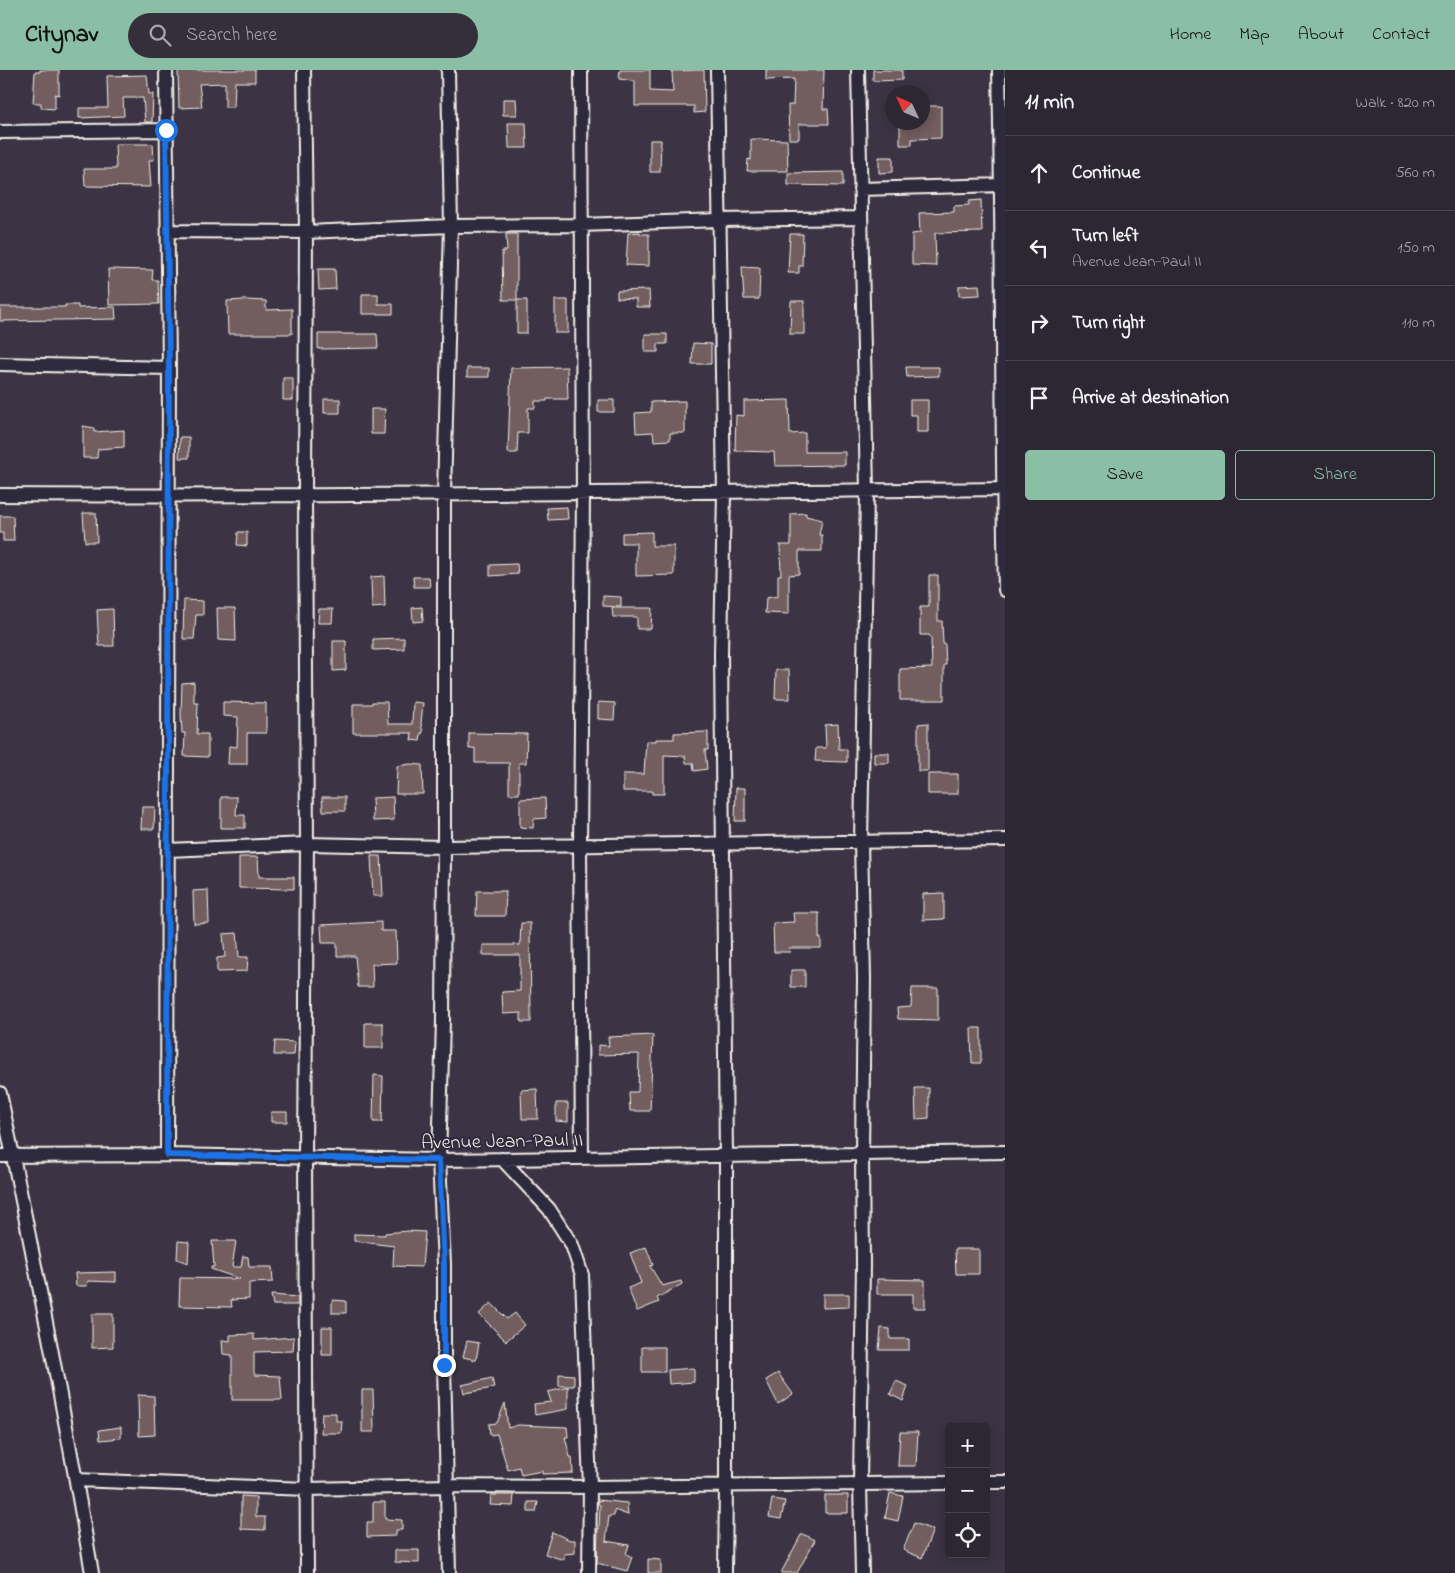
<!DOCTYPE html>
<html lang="en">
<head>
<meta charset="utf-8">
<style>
	body { margin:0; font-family:"Indie Flower",sans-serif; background:#352f3b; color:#f1f3f6 }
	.controls { position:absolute; right:15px; bottom:15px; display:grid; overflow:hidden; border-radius:5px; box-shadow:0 2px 12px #0003 }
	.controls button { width:45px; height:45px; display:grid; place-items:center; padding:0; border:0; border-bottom:1px solid #48444e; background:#2d2733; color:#f1f3f6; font:25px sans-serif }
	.compass { position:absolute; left:885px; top:15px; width:45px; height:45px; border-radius:50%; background:#2d2733; box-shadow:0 2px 12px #0003; rotate:314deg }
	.stop { position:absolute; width:15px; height:15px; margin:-11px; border:4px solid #1a73e8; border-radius:50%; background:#fff }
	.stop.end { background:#1a73e8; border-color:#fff; box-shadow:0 1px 5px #0008 }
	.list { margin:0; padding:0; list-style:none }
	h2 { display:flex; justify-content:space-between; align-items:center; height:65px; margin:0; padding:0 20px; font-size:21px }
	h2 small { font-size:16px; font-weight:400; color:#a7a5ac }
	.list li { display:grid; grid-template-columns:32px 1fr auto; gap:15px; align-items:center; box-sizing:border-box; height:75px; padding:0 20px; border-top:1px solid #48444e }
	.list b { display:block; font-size:19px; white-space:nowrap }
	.list p { margin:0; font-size:16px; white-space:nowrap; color:#a7a5ac }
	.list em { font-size:16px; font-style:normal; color:#a7a5ac }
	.actions { display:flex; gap:10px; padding:15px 20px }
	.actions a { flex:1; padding:11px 0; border:1px solid #8abfa5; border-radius:5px; text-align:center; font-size:18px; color:#8abfa5 }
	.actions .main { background:#8abfa5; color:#111 }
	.icon { flex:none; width:28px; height:28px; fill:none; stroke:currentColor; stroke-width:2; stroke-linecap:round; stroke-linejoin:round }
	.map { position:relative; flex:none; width:1005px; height:1503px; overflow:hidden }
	header { display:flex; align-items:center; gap:30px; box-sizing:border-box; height:70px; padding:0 25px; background:#8abfa5; color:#111 }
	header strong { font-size:24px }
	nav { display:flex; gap:28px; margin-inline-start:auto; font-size:18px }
	.search { width:350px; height:45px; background:#352f3b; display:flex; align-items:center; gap:12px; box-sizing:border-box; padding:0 18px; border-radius:28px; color:#a7a5ac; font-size:19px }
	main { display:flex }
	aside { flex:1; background:#2d2733 }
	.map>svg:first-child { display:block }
	.building { fill:#725d5f; stroke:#f4f1e8 }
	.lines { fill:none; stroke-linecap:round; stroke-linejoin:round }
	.minor-casing { stroke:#f4f1e8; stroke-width:16 }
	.minor { stroke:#2f2a3d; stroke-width:12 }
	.route { stroke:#1a73e8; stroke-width:6 }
	.labels { text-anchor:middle; stroke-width:4; stroke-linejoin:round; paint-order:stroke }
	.street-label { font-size:20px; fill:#f4f1e8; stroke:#2f2a3d }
</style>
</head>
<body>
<header>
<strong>Citynav</strong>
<div class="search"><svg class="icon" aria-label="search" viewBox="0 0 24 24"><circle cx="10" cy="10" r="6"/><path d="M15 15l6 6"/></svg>Search here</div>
<nav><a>Home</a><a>Map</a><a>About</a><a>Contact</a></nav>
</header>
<main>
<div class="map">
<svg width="1005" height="1503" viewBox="0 0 1005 1503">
	<rect width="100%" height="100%" fill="#3c3444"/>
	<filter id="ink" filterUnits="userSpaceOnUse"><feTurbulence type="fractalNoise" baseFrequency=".02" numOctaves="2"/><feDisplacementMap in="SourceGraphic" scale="10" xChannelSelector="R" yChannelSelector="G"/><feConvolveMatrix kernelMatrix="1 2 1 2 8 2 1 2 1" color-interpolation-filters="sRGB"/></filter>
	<g filter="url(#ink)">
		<path class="building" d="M40 0H59V25L55 24V39L41 38V33H33L35 2H40Z
			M178 0H255V12H235L234 37H225V13L199 14 202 37 179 38Z
			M620 0H650V21L673 22 672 1 704 0 705 42 694 43V36H635V11L619 9Z
			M766 0H824L823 39H828L829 54H799V69H789L788 35H793L794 9 766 10Z
			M873 0H902V10L873 11Z
			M147 5 149 24H153L152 52H145L143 28H123L124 46 79 48V38H108L107 6Z
			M503 29H516L517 45H503Z
			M922 36H941V68L912 69V75H900V55H912V52H922Z
			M508 53H526L527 78H509Z
			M751 69 787 70 788 101H747L748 89 751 90Z
			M650 70H661L660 102H650Z
			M115 74H153L154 90H149L151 117 85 116 84 99H116Z
			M879 87H893V102L879 103Z
			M843 102V116L788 115V103Z
			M981 130 982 162 935 163 936 196 912 195V164L920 163 919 143 954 142V136L969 135V131Z
			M640 162V164H649V196L626 195 628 163Z
			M506 164H517V230H503L502 181H507Z
			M790 164H803L802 196H799V203H788Z
			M742 197 760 198 759 229H744Z
			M108 199 153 200 152 210H158L159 234 109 235Z
			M318 199H335L336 219 319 220Z
			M979 215 980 225 959 226V216Z
			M649 220 650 237H636V229L617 228V221Z
			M362 224H378V234H393V244H362Z
			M245 230 266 231V240L292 239V264H228L227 231Z
			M517 230H527V263H517Z
			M555 230H568V263H555Z
			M791 231H804V264H790Z
			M65 235H78V238L115 237 116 249 0 251V237H65Z
			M318 264H377L378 278 318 279Z
			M645 264H667V274H658V282H645Z
			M693 273 711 274V294H692Z
			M567 297 568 329H547V331H535V338H528V363H518L517 383H508L511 298Z
			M906 297H939V306L907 307Z
			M467 298H489V307H467Z
			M283 308H293V330H283Z
			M324 329H340V343H324Z
			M598 330H614V342H598Z
			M789 330 790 364 805 363V382H845V395L775 396 774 382 735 381 736 345 744 346V331Z
			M910 330H928V362H917V345H910Z
			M685 331V363H670V370L654 371 653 362 636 363 635 343 651 342V332Z
			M371 339H385L384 364H371Z
			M83 356 94 358V362L124 360V377L98 379 97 388H83Z
			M180 367H189V388H179Z
			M567 437 568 449 548 450 547 438Z
			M83 443H96L97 472H85Z
			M806 443V446L822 450 819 465H822V481H799V504L789 505V544L765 543 766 528 778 526V505H781L780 475H791V444Z
			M0 446H13L14 471H3V463H0Z
			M238 462H247V476L237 475Z
			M652 462V476H674V505L636 506V473H622V463Z
			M517 494 518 504 490 506V495Z
			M929 505H938V551H942L943 574H945L946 595H944V630H900V599L932 598 931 568 929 565H920V537H929Z
			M384 506 385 537 372 538 371 507Z
			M413 507H429L430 517H414Z
			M603 526 621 527V537L603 536Z
			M184 530 203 531V545H196L194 569H183Z
			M422 537 423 551 413 552 412 538Z
			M217 538H235L236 571 218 570Z
			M612 538H652L651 559H637V547H613Z
			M113 539 114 576H99L97 540Z
			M319 539H333L332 553H318Z
			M404 568V579L373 580V569Z
			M333 571H346V600L333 601Z
			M776 600H789L790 629H775Z
			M194 612V633H198L197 664H208V687L184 686 185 663H182L181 645 182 613Z
			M223 632 266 633V663H247V694H228L229 676 237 677 238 647 223 646Z
			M372 632H387L388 654H412L413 632 423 633 421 653 423 663H421L420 671 411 670 412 663H353V634H372Z
			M598 632 615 633 614 650 598 649Z
			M928 653V701H918V654Z
			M838 654 839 679H847V692L815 691 816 678H826L825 655Z
			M708 662V680H705L707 699 694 701 693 693H686L685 686 664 685V724H652V721H623V704H644L646 671H656V669H674V663Z
			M469 663 527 664 526 693H519V724H509V693H475V678L469 679Z
			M874 683H889V693H874Z
			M410 694 422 695 423 724H396L397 696Z
			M928 704H958V724H928Z
			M736 718H745V751H735Z
			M221 727H237L236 745H245V758H221Z
			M322 727H345V741H323Z
			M393 727 394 750 373 751 372 728Z
			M545 728 546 748 534 749 533 758 520 757V729Z
			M142 737H155L154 759H141Z
			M371 786H381L383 826H373Z
			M239 787H258L259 807H294V819L239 818Z
			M208 820 209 853 194 854 193 821Z
			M477 821H506L505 846H476Z
			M944 823V849L923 850V824Z
			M793 843H819V868H821V878H789L790 882H774L773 853 794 852Z
			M381 852V861H396L397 893 372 894 373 917H358L355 886H337V873H322L321 855Z
			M521 853H530L531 952H521V943L503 944 502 922 520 921V885H483V875H520Z
			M237 863 239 887H248L247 901 217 902V888L225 887 223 864Z
			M791 900H805V917H791Z
			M912 918H938V950L898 949 897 938 911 937Z
			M365 953H383V978H365Z
			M971 958H981V993H972Z
			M653 965 650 1041H630L629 1022H638L639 984 598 985V975L609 976 608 967Z
			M275 971 295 972 294 985H274Z
			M374 1005 383 1006 382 1052H373Z
			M915 1018H929V1048L916 1049Z
			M537 1019 538 1049H522L521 1020Z
			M556 1033H568V1052L556 1051Z
			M271 1042H287V1052H271Z
			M408 1161 425 1162 422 1197 393 1196 394 1176 354 1171V1164L385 1165V1163Z
			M178 1171 189 1172 188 1193 177 1189Z
			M212 1171H236L232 1197H241L243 1186 248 1187 249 1197H272L273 1212 249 1213V1229L231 1230 232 1237 179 1236 180 1208 240 1209 211 1199V1197H214Z
			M646 1177 653 1195 650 1196 662 1216 681 1211 682 1214 657 1228 659 1232 637 1241 628 1218 641 1213 630 1183Z
			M955 1179H979V1204H956Z
			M116 1202V1212L88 1211 87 1216H76L75 1203Z
			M877 1209 925 1210V1238H913V1224H877Z
			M823 1224H849V1237L823 1238Z
			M271 1225 298 1227V1235H273Z
			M332 1230 346 1231V1243H332Z
			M491 1233 507 1249 515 1243 525 1255 506 1271 479 1244Z
			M92 1244H113V1277L92 1278Z
			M322 1257H332V1285H322Z
			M881 1258 890 1259V1269H909V1280H879Z
			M254 1264V1270L294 1267 293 1281 254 1282V1303L255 1305 280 1306 282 1330H232V1285L223 1284 222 1270 230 1271V1265Z
			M467 1271 479 1273 476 1290 463 1287Z
			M642 1277H665V1302H642Z
			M694 1298V1312L669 1314 668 1300Z
			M778 1303 793 1324 778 1334 766 1310Z
			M559 1304 574 1305V1316H559Z
			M492 1308 494 1318 464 1323 462 1315Z
			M896 1311 908 1316 903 1331 890 1324Z
			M568 1317V1339L535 1345 534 1334 551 1332 548 1322Z
			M362 1320H373L374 1362H362Z
			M138 1325 154 1326 155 1365 139 1366Z
			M505 1333 508 1358 518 1355 567 1357 568 1367H565L570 1387H572L573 1403 542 1404V1401L521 1405 519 1397 508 1400 497 1364 490 1365 489 1354 497 1353Z
			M322 1343H336V1351H342L341 1363H321Z
			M121 1357V1368L100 1370 99 1360Z
			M900 1362H918L916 1396H898Z
			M890 1423 903 1426 898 1451 885 1448Z
			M491 1425H514L513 1436 490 1435Z
			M825 1425H848V1443H825Z
			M241 1426 256 1427V1447H265V1460L241 1459Z
			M772 1429 785 1431 781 1449 769 1447Z
			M598 1430 627 1433 628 1445 614 1440V1446H609L606 1471 629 1475 626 1484 632 1487 627 1501 597 1493 598 1458 599 1459 600 1435 598 1434Z
			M373 1432H385V1449L402 1450V1460H396V1466L367 1467V1452H373Z
			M528 1432H538L536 1442H528Z
			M914 1453 933 1460 922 1488 903 1480Z
			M552 1462 570 1470H575V1483L564 1484V1490L545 1484Z
			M801 1465H805L815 1470 797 1503H781Z
			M395 1480H419V1493L395 1492Z
			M648 1489 661 1490V1503H648Z"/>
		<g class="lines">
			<defs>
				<path id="minor" d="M166 0 169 298 167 1085
					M304 0 306 162 305 425 307 774 305 1087 307 1503
					M448 0 451 156 444 425V777L443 951 439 1090 444 1194V1295L449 1503
					M581 0 583 424 580 776 582 1088
					M717 0 724 422 721 584 726 1086V1416L725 1503
					M858 0 867 421 861 772 864 909 862 1084 863 1194 860 1414 862 1503
					M999 0C1003 173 1001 347 1005 520
					M0 62 166 60
					M860 119 1002 115
					M168 161 306 162 451 156 581 155 719 150 860 148
					M0 294 169 298
					M0 425C335 427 670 422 1005 419
					M168 780 307 774 444 777 1005 770
					M0 1023C33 1183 65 1342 92 1503
					M0 1086 167 1085 439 1090 1005 1082
					M502 1089 549 1139 572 1175 582 1205 590 1417 589 1503
					M76 1410 307 1419 447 1416 590 1417 949 1413
					M986 1412H1005"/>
			</defs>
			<use href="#minor" class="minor-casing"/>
			<use href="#minor" class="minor"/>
		</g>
	</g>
	<g class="lines" filter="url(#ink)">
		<path class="route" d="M166 60 169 298 167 1085 439 1090 444 1194V1295"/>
	</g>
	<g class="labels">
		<g class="street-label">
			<text transform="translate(502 1070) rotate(-1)" y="7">Avenue Jean-Paul II</text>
		</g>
	</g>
</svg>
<div class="controls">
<button>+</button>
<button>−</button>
<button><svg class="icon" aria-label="locate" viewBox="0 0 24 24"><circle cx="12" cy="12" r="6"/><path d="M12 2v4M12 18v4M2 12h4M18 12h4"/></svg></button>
</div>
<svg class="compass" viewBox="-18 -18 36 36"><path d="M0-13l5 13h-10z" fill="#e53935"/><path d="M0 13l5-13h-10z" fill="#a7a5ac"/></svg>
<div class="stop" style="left:166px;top:60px"></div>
<div class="stop end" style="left:444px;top:1295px"></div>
</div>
<aside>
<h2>11 min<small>Walk · 820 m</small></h2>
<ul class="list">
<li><svg class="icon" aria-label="ahead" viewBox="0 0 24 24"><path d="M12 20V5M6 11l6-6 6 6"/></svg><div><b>Continue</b></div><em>560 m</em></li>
<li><svg class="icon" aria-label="left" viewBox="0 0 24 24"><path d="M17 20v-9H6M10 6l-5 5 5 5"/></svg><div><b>Turn left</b><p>Avenue Jean-Paul II</p></div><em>150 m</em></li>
<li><svg class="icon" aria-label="right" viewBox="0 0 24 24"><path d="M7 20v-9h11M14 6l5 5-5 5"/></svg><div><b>Turn right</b></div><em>110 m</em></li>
<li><svg class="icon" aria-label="arrive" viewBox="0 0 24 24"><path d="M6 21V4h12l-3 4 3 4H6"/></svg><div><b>Arrive at destination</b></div></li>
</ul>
<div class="actions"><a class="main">Save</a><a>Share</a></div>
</aside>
</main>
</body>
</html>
